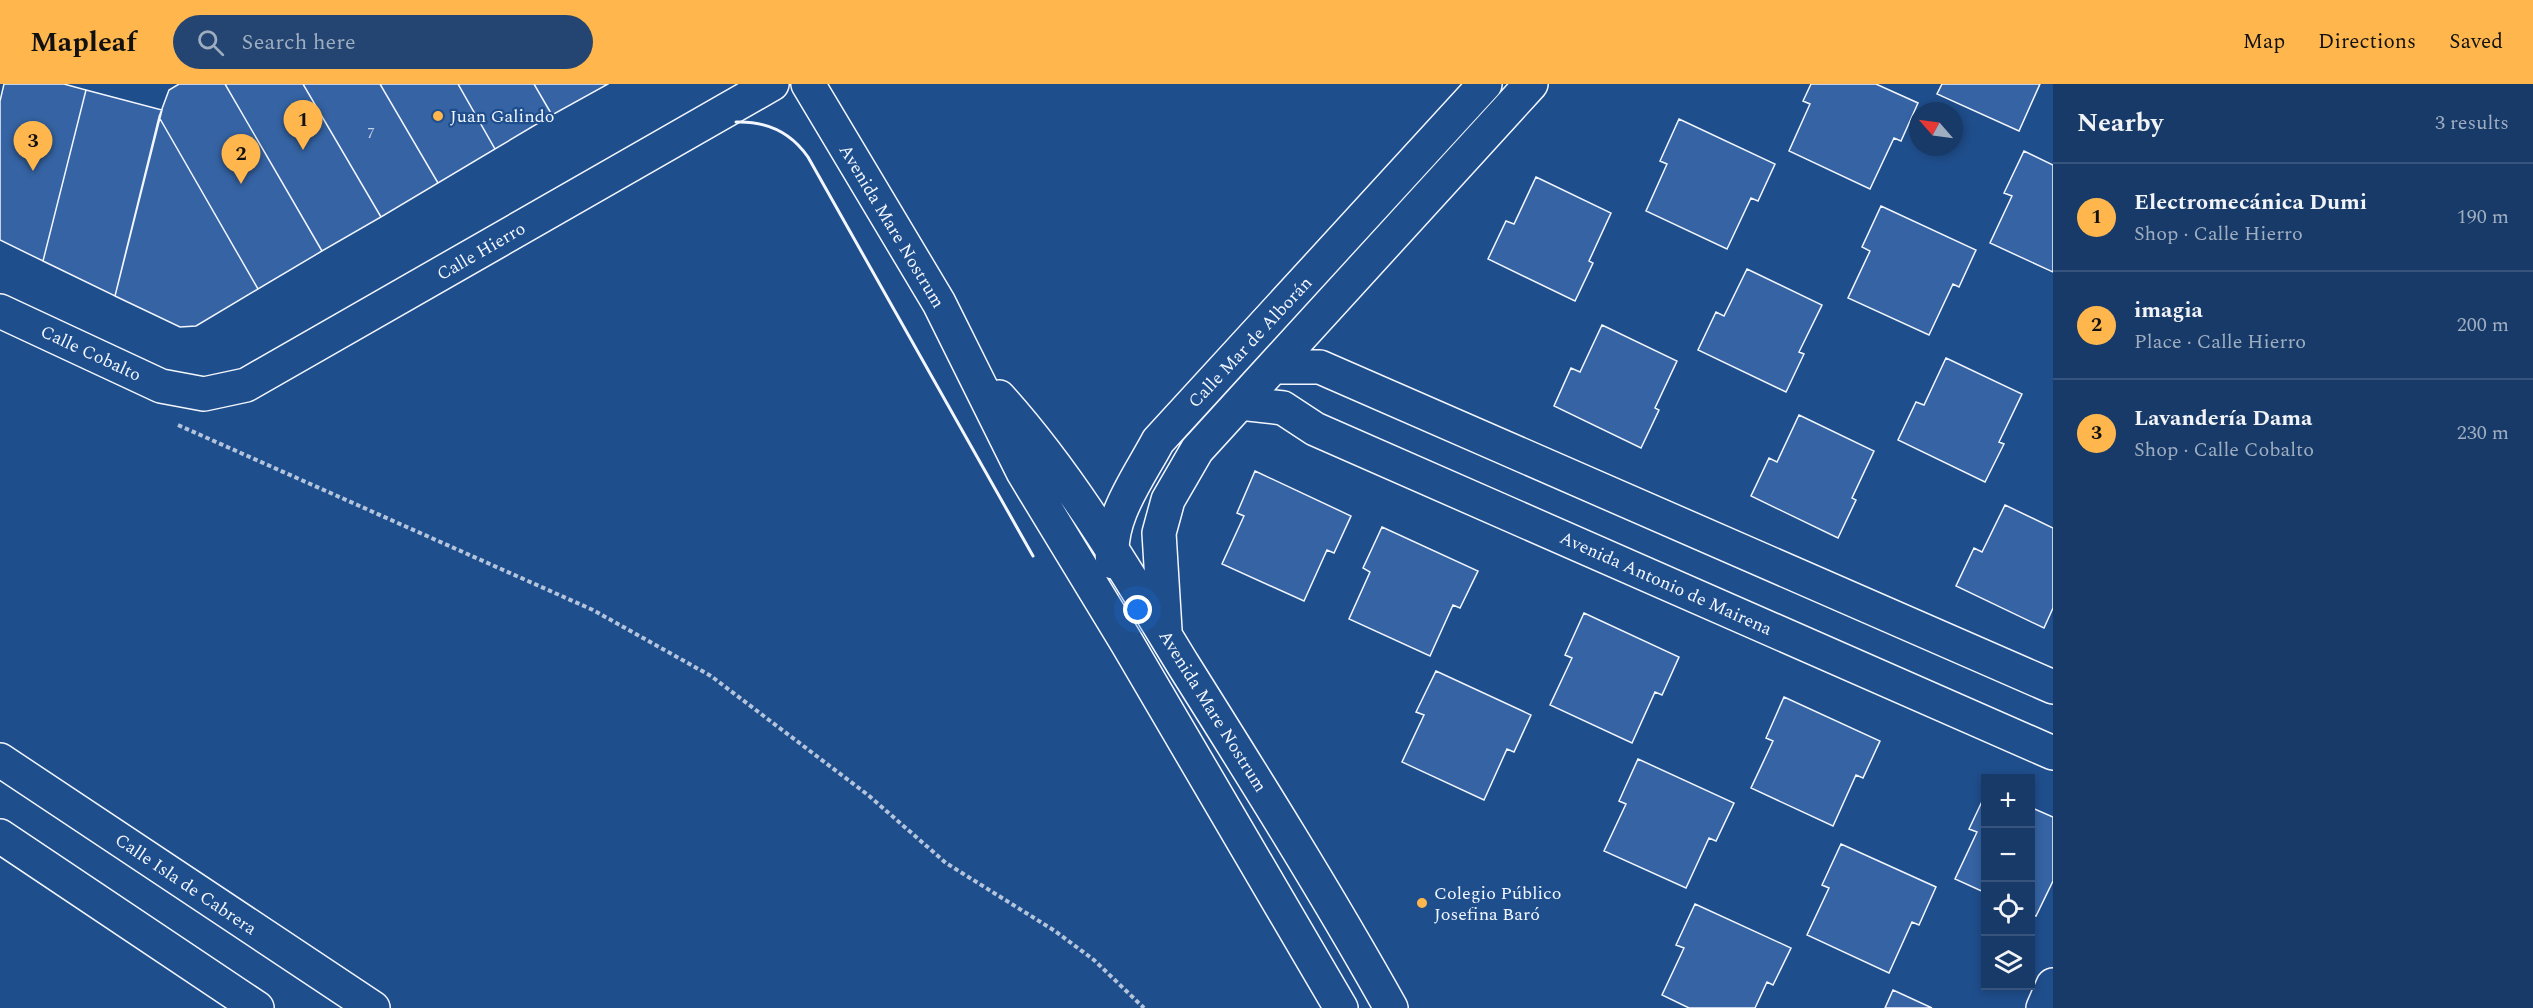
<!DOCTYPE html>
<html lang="en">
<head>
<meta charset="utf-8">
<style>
	body { margin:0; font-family:Spectral,serif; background:#244571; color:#f1f3f6 }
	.controls { position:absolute; right:18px; bottom:18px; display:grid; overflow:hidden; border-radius:0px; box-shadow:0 3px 9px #0003 }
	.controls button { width:54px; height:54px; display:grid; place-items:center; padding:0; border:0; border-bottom:2px solid #36547d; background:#173a69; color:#f1f3f6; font:30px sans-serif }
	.compass { position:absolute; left:1909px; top:18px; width:54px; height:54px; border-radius:50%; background:#173a69; box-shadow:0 3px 9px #0003; rotate:298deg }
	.you { position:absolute; left:1138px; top:526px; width:21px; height:21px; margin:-15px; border:4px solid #fff; border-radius:50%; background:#1a73e8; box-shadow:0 0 0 9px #1a73e833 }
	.badge { display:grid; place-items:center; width:39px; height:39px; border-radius:50%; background:#ffb74d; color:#111; font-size:20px; font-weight:700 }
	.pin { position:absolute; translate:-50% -50px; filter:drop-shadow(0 2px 3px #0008) }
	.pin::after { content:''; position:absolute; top:32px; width:21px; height:18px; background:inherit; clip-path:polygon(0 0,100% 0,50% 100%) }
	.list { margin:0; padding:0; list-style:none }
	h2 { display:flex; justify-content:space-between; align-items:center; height:78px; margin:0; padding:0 24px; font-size:26px }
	h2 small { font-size:20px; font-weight:400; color:#9eadc0 }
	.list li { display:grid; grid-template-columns:39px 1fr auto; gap:18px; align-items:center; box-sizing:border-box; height:108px; padding:0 24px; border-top:2px solid #36547d }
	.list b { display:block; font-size:22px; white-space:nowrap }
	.list p { margin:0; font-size:20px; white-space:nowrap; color:#9eadc0 }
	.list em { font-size:20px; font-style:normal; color:#9eadc0 }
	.icon { flex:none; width:33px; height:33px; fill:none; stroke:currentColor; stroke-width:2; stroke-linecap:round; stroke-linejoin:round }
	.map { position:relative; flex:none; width:2053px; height:924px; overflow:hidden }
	header { display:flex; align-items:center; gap:36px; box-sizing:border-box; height:84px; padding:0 30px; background:#ffb74d; color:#111 }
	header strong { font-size:28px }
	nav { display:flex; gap:33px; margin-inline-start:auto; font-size:21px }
	.search { width:420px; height:54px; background:#244571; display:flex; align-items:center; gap:15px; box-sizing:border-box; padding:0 21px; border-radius:33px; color:#9eadc0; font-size:22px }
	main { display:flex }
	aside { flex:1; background:#173a69 }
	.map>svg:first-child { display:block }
	.building { fill:#3563a3; stroke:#f2f6ff; stroke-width:1.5 }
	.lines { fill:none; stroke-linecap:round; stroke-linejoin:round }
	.minor-casing { stroke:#f2f6ff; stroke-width:36 }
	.major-casing { stroke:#f2f6ff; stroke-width:36 }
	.path { stroke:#b3c4dc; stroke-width:4; stroke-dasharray:4.5 3; stroke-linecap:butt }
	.minor { stroke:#1f4e8c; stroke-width:33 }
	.major { stroke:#1f4e8c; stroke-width:33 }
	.wall { stroke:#f2f6ff; stroke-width:3 }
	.poi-dot { fill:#ffb74d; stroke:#1f4e8c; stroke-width:2 }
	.labels { text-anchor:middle; stroke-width:4.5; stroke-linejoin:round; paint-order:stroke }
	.number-label { font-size:15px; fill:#c3d1e8 }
	.poi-label { font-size:18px; fill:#f2f6ff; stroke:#1f4e8c; text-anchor:start }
	.street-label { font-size:18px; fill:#f2f6ff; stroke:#1f4e8c }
</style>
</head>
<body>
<header>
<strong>Mapleaf</strong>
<div class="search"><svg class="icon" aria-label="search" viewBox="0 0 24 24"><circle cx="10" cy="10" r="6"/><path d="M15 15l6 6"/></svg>Search here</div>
<nav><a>Map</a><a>Directions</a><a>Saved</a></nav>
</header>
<main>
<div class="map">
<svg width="2053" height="924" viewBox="0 0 2053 924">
	<rect width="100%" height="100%" fill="#1f4e8c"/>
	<path class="building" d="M4 0H64L86 6 43 177 0 156V17Z
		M179 0H225L322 167 258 205 159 33 169 6Z
		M225 0H303L381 133 322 167Z
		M303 0H380L438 99 381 133Z
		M380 0H458L495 65 438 99Z
		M458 0H534L552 31 495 65Z
		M534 0H608L552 31Z
		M1811 0H1876L1918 19 1901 57 1894 54 1870 105 1789 67 1810 20 1803 17Z
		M1942 0H2040L2019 47 1937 10Z
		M86 6 162 26 115 212 43 177Z
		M159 33 258 205 196 242 180 243 115 212Z
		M1679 35 1775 80 1758 117 1751 114 1727 165 1646 127 1667 80 1660 77Z
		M2024 67 2053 81V188L1990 159 2012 112 2004 109Z
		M1536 93 1611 129 1589 177 1593 179 1575 217 1488 175 1506 137 1514 140Z
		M1881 122 1976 166 1959 203 1953 200 1929 251 1848 214 1870 167 1862 163Z
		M1747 185 1822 221 1799 268 1804 270 1786 308 1698 266 1716 228 1724 232Z
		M1602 241 1677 277 1655 324 1659 326 1641 364 1554 322 1571 284 1580 288Z
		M1946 274 2022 310 1999 358 2004 360 1985 398 1898 356 1916 318 1924 321Z
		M1799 331 1874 367 1852 414 1856 416 1838 454 1751 412 1769 374 1777 378Z
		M1255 387 1351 432 1334 469 1327 466 1304 517 1222 480 1244 432 1237 429Z
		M2005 421 2053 444V524L2044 544 1956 502 1974 464 1982 468Z
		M1382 443 1478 487 1460 524 1453 521 1430 572 1349 535 1370 488 1363 484Z
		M1584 529 1679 573 1662 611 1655 608 1632 659 1550 621 1572 574 1565 571Z
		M1436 587 1531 631 1514 668 1507 665 1484 716 1402 678 1424 631 1416 628Z
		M1784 613 1880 657 1863 694 1856 691 1833 742 1751 704 1773 657 1766 654Z
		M1638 675 1734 719 1716 757 1709 754 1686 804 1604 767 1626 720 1619 717Z
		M1986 709V809L1955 795 1977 748 1969 745Z
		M2030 723 2053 733V797L2036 832 2030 830Z
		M1841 760 1936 803 1919 841 1912 838 1889 889 1807 851 1829 804 1822 801Z
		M1695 820 1791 864 1773 901 1767 898 1755 924H1689L1662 911 1684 864 1676 861Z
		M1893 906 1932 924H1885Z"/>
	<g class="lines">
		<defs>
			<path id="minor" d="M808 0 939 219 1023 388 1127 559 1341 924
				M0 227 161 302 204 310 246 301 772 0
				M1273 283H1320L2053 603
				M999 313C1072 394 1127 489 1184 582 1255 695 1326 808 1391 924
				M1240 319 1283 324 1315 345 2053 669
				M1113 478C1106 436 1139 393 1158 357L1485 0
				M1165 546 1159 449 1168 416 1197 366 1531 0
				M0 752 257 924
				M2043 924 2053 901"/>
			<path id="major" d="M0 676 373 924"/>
		</defs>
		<use href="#minor" class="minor-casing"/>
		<use href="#major" class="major-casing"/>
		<path class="path" d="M178 341 593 526 711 592 868 711 946 779 1055 847 1094 876 1144 924"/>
		<use href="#minor" class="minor"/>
		<use href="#major" class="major"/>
		<path class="wall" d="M736 38C766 37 790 47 808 73L1033 472"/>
	</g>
	<g class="poi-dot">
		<circle cx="438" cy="32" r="6"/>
		<circle cx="1422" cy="819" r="6"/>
	</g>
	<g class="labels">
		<g class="number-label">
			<text x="371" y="54">7</text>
		</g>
		<g class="poi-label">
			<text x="450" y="38">Juan Galindo</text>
			<text x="1434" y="815">Colegio Público<tspan x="1434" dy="21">Josefina Baró</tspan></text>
		</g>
		<g class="street-label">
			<text transform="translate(892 142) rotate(59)" y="6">Avenida Mare Nostrum</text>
			<text transform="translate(481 167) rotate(-30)" y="6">Calle Hierro</text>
			<text transform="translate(1250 258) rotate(-47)" y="6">Calle Mar de Alborán</text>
			<text transform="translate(91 269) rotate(25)" y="6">Calle Cobalto</text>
			<text transform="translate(1666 499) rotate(24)" y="6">Avenida Antonio de Mairena</text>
			<text transform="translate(1213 627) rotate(58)" y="6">Avenida Mare Nostrum</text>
			<text transform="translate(186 800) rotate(34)" y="6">Calle Isla de Cabrera</text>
		</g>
	</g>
</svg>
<div class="controls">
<button>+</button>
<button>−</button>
<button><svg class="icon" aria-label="locate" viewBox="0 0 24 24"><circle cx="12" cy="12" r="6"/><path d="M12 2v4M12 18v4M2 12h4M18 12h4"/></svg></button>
<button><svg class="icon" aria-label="layers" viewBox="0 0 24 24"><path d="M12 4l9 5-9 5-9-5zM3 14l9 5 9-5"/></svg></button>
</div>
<svg class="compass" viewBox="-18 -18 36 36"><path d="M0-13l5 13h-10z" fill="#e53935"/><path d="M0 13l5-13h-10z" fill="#9eadc0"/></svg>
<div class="you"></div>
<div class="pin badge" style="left:303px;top:66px">1</div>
<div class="pin badge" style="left:241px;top:100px">2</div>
<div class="pin badge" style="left:33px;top:87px">3</div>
</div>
<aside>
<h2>Nearby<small>3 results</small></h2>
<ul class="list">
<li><span class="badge">1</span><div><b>Electromecánica Dumi</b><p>Shop · Calle Hierro</p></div><em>190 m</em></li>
<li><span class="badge">2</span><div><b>imagia</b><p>Place · Calle Hierro</p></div><em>200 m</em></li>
<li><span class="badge">3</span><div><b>Lavandería Dama</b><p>Shop · Calle Cobalto</p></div><em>230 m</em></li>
</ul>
</aside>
</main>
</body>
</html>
